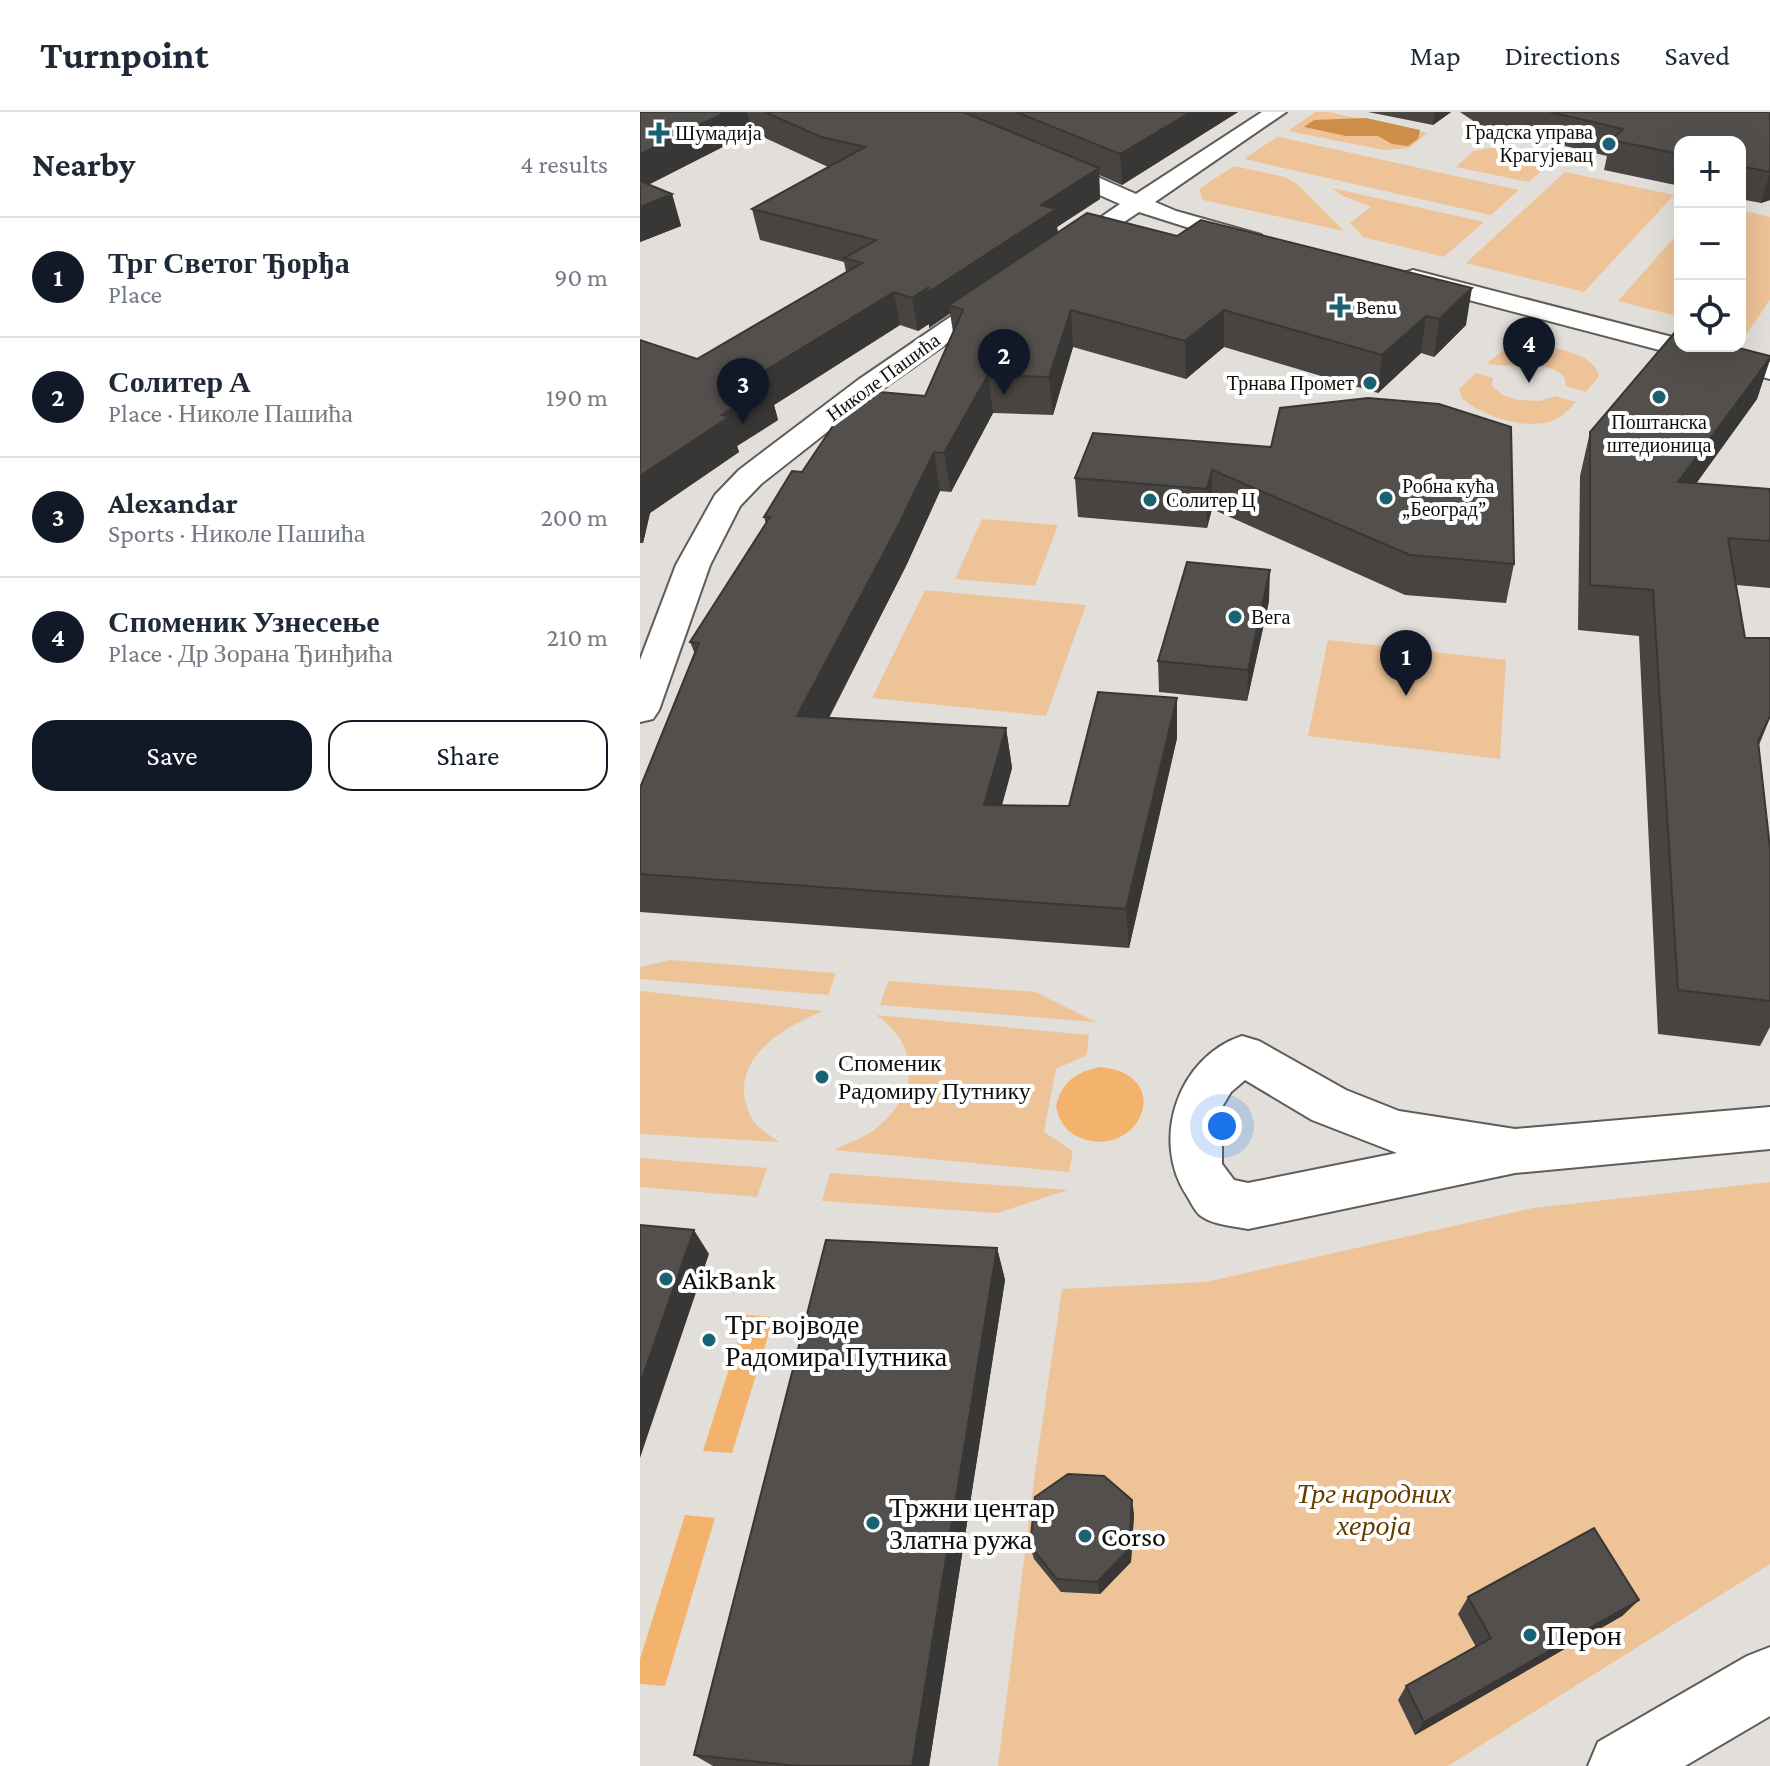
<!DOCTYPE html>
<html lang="en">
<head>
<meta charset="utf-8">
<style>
	body { margin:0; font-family:"Crimson Pro",serif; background:#f6f6f7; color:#1f2937 }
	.controls { position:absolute; right:24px; top:24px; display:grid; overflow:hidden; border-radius:16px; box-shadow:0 8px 32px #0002 }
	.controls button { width:72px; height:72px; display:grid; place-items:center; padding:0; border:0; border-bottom:2px solid #e0e1e3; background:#fff; color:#1f2937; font:40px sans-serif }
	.you { position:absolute; left:582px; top:1014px; width:28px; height:28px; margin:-20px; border:6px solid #fff; border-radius:50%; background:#1a73e8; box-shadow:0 0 0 12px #1a73e833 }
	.badge { display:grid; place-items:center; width:52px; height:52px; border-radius:50%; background:#111827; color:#fff; font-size:26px; font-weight:700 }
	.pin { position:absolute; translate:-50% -66px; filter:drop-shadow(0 2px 4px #0008) }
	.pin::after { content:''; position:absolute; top:42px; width:28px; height:24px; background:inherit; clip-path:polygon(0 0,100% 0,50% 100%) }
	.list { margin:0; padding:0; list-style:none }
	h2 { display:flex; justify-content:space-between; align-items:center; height:104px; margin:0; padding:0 32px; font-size:34px }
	h2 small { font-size:26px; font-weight:400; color:#747a83 }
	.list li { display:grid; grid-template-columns:52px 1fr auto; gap:24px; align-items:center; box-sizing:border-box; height:120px; padding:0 32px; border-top:2px solid #e0e1e3 }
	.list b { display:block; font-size:30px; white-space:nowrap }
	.list p { margin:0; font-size:26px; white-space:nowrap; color:#747a83 }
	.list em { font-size:26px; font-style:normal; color:#747a83 }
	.actions { display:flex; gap:16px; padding:24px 32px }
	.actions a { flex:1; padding:18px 0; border:2px solid #111827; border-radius:24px; text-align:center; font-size:28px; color:#111827 }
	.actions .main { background:#111827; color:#fff }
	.icon { flex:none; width:44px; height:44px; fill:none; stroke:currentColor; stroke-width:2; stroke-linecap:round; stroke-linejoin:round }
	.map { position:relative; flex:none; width:1130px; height:1654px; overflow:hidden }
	header { display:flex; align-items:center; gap:48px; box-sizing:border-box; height:112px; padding:0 40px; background:#fff; border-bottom:2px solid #e0e1e3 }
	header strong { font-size:38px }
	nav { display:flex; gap:44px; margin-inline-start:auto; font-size:28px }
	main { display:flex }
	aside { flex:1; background:#fff }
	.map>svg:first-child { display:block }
	.green { fill:#eec397 }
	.forest { fill:#cc8e48 }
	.water { fill:#f3b36d }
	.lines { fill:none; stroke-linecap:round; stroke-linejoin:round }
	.minor-casing { stroke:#5f5c59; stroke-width:4 }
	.minor { fill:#fff; fill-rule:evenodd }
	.wall { fill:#474441 }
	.shaded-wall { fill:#393735 }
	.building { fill:#524f4c; stroke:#393735; stroke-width:2 }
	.poi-dot { fill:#1a6171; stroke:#fff; stroke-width:3 }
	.labels { text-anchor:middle; stroke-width:8; stroke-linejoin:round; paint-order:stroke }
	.far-poi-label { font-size:20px; fill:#0f0e0c; stroke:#fff; text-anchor:start }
	.far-street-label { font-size:20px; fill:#0f0e0c; stroke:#fff }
	.poi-label { font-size:24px; fill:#0f0e0c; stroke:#fff; text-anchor:start }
	.near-poi-label { font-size:28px; fill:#0f0e0c; stroke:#fff; text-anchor:start }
	.near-park-label { font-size:28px; font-style:italic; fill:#643b00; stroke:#fff }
</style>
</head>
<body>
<header>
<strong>Turnpoint</strong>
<nav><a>Map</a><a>Directions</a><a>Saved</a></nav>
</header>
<main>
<aside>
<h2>Nearby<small>4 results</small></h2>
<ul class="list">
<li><span class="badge">1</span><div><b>Трг Светог Ђорђа</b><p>Place</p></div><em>90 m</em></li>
<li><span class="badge">2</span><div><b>Солитер А</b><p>Place · Николе Пашића</p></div><em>190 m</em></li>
<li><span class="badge">3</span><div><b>Alexandar</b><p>Sports · Николе Пашића</p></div><em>200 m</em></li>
<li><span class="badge">4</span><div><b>Споменик Узнесење</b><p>Place · Др Зорана Ђинђића</p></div><em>210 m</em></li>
</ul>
<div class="actions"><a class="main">Save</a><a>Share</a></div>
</aside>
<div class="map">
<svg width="1130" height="1654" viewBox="0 0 1130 1654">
	<rect width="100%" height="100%" fill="#e2dfdb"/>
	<path class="green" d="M675 0H688L787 21 769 36 744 38 648 19Z
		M637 25H639L879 78 851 103 604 47Z
		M855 35 914 47 889 70 816 55 833 39Z
		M594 54 645 65 658 73 704 119 563 88 559 77Z
		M925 60 1034 83 944 180 826 151Z
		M692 76 844 110 804 145 723 125 710 111 731 95 703 84Z
		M1100 98 1130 105V188L1107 221 1100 219Z
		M1040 119V205L978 189Z
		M893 233C914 236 954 240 959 264L946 280 926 274 924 264C899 244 873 259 847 251L867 235Z
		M836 261 853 266 852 274 863 283 878 288 900 289 915 284 936 290C930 296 924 303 917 307 890 320 842 305 822 286L819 277Z
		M342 407 418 413 395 474 315 467Z
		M285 478 446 493 406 604 232 586Z
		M688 528 866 548 860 647 668 624Z
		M31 848 196 861 188 883 0 867V855Z
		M248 869 395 880 456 910 240 893Z
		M0 879 183 899C141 916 84 950 111 1005 115 1015 130 1023 139 1030L0 1022Z
		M236 903 449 923 447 943 416 957 404 1020 433 1039 429 1060 194 1038C207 1031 223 1026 234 1018 278 984 283 936 236 903Z
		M0 1046 127 1056 117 1085 0 1075Z
		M190 1061 428 1078 357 1101 182 1089Z
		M1130 1070V1452L808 1654H358L396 1353 422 1177 566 1170 893 1096Z"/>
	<path class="forest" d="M726 6 780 18 778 27 768 34 752 32 738 24H706L664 15 674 8Z"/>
	<path class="water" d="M460 955C536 962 501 1046 443 1027 427 1021 420 1011 416 995 421 970 436 960 460 955Z
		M106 1203 134 1205 92 1341 63 1339Z
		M45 1403 75 1406 25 1574 0 1572V1547Z"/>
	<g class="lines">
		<defs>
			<path id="minor" d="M622 0H646L515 90 536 99 621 123 624 128 621 133H603L499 100 433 144H415L412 139 480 92 396 55 393 50 396 45H412L496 82Z
				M773 158 1040 227V234H1066L1130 250V267L764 171 760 166 764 161Z
				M363 172 372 175 376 180 372 185 238 280 121 372 100 394 70 453 19 598 13 607 0 610V548L36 453 75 383 99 358 218 268 354 175Z
				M602 924 619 929 706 978 759 999 875 1017 1130 995V1037L875 1061 608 1117C594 1114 573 1113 561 1104 555 1100 551 1090 547 1084 510 1028 538 945 602 924ZM605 968 672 1008 757 1041 608 1071 594 1068 582 1052V995L591 980Z
				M1130 1535V1604L1045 1654H948L958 1630 1107 1544Z"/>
		</defs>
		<use href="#minor" class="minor-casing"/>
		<use href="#minor" class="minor"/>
	</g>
	<path class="wall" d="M0 0H598L482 73 459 63 460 87 417 115 418 120 826 213 794 245 781 241 738 281 584 235 546 267 433 235 413 303 353 301 311 380 300 379 266 454 189 606 366 616 372 656 362 693 429 694 537 586V626L489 836 0 800V676L55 542 50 530 126 412 124 405 162 360 285 284 313 220 310 201 289 216V212L278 219 260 213 134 293 138 308 97 334 99 340 10 401 3 431H0V228L57 247 206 160 204 150 120 128 112 97 188 55 112 20 8 73 32 82 41 114 0 130Z
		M728 0H811L793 13Z
		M820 0H1130V88L1121 91 1100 87V30H1040V74L964 58 967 44 841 14Z
		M1130 244V248L1117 287 1056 371 1130 377V476L1096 473 1105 526H1130V606L1119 633 1130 736V915L1120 934 1018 922 999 524 938 518 940 364 950 320Z
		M453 321 874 452 866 491 765 483 572 397 567 416 438 405 435 366Z
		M629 489 607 589 519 580 518 549Z
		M357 1136 365 1168 289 1654H73L54 1643Z
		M494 1402 491 1450 460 1482 421 1480 394 1447 390 1434Z
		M828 1485 999 1488 982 1504 775 1623 758 1588 766 1574 836 1535 818 1502Z"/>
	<path class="shaded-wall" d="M86 0H107L112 20 0 77V42Z
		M551 0H598L482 73 480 42Z
		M795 0H811L793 13Z
		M459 56 460 87 417 115 418 128 309 193 311 201 289 216V212L278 219 272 186 401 93Z
		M1130 60V88L1121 91Z
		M32 82 41 114 0 130V95Z
		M832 176 826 213 794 245 799 207Z
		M254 180 260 213 134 293 138 308 97 334 99 340 10 401 3 431 0 423V364L82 303 103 272Z
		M431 198 433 235 413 303 409 265Z
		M584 198V235L546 267 545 229Z
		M786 204 781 241 738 281 742 243Z
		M1130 246 1117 287 1025 415 1038 370Z
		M348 263 353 301 311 380 304 341Z
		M294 340 300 379 266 454 169 644 157 604Z
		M572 358V397L567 416V377Z
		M630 458 629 489 607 589 608 558Z
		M537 586V626L489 836 486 797Z
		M1130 604 1120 629 1099 675 1118 629Z
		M366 616 372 656 351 733 344 693Z
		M54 1118 69 1142 0 1346V1272Z
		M357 1136 365 1168 289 1654H272Z
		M492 1388 494 1402 491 1450 460 1482 457 1470Z
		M999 1488 982 1504 775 1623 784 1610Z"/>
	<path class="building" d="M0 0H86L0 42Z
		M125 0H323L459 56 401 93 416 97 284 183 289 175 272 186 254 180 103 272 129 274 82 303 89 305 0 364V228L57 247 222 151 204 146 236 128 112 97 225 35 181 25Z
		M376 0H551L480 42Z
		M910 0H1130V60L1100 54V30H1040V42L971 28 983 17Z
		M0 69 32 82 0 95Z
		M447 101 537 124 561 108 832 176 799 207 786 204 742 243 584 198 545 229 431 198 409 265 348 263 304 341 294 340 258 414 157 604 366 616 344 693 429 694 458 580 537 586 486 797 0 762V676L59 531 50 530 130 405H124L152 359 162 360 217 278 285 284 323 198 309 193Z
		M1035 220 1040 221V234H1091L1130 244V246L1038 370 1130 377V429L1088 426 1105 526H1130V604L1118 629 1130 736V889L1038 878 1013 478 950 473V320Z
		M728 286 799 292 871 315 874 452 770 443 572 358 567 377 435 366 453 321 631 335 640 296Z
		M547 450 630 458 608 558 518 549Z
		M0 1113 54 1118 0 1272Z
		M186 1128 357 1136 272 1654H158L54 1643Z
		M428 1362 464 1364 492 1388 489 1437 457 1470 417 1467 390 1434 395 1385Z
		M954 1416 999 1488 784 1610 766 1574 851 1526 828 1485Z"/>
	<g class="poi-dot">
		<path d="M15 9h8v8h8v8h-8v8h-8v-8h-8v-8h8z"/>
		<circle cx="969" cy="32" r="8"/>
		<path d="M696 183h8v8h8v8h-8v8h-8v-8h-8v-8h8z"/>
		<circle cx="730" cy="271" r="8"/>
		<circle cx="1019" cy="285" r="8"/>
		<circle cx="746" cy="386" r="8"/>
		<circle cx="510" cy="388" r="8"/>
		<circle cx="595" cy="505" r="8"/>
		<circle cx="182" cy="965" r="8"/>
		<circle cx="26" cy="1167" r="8"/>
		<circle cx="69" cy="1228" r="8"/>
		<circle cx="233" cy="1411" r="8"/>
		<circle cx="445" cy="1424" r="8"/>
		<circle cx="890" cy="1523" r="8"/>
	</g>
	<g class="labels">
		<g class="far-poi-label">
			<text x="953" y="27" text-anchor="end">Градска управа<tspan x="953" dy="23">Крагујевац</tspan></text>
			<text x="35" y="28">Шумадија</text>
			<text x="716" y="202">Benu</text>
			<text x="714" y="278" text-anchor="end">Трнава Промет</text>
			<text x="1019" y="317" text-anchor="middle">Поштанска<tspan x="1019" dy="23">штедионица</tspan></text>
			<text x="762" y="381">Робна кућа<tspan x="762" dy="23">„Београд”</tspan></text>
			<text x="526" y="395">Солитер Ц</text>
			<text x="611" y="512">Вега</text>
		</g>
		<g class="far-street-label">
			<text transform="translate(243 265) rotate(-36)" y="7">Николе Пашића</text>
		</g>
		<g class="poi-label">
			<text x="198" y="959">Споменик<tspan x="198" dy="28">Радомиру Путнику</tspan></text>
		</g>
		<g class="near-poi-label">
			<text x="42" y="1177">AikBank</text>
			<text x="85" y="1222">Трг војводе<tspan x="85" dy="32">Радомира Путника</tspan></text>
			<text x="249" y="1405">Тржни центар<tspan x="249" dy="32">Златна ружа</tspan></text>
			<text x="461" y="1434">Corso</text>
			<text x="906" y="1533">Перон</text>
		</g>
		<g class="near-park-label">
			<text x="734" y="1391">Трг народних<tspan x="734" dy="32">хероја</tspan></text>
		</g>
	</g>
</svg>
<div class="controls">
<button>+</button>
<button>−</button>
<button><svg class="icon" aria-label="locate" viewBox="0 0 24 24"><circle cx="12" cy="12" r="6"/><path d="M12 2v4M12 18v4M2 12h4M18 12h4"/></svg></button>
</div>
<div class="you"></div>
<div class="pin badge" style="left:766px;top:584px">1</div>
<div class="pin badge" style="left:364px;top:283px">2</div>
<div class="pin badge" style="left:103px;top:312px">3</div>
<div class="pin badge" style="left:889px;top:271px">4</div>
</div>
</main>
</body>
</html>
